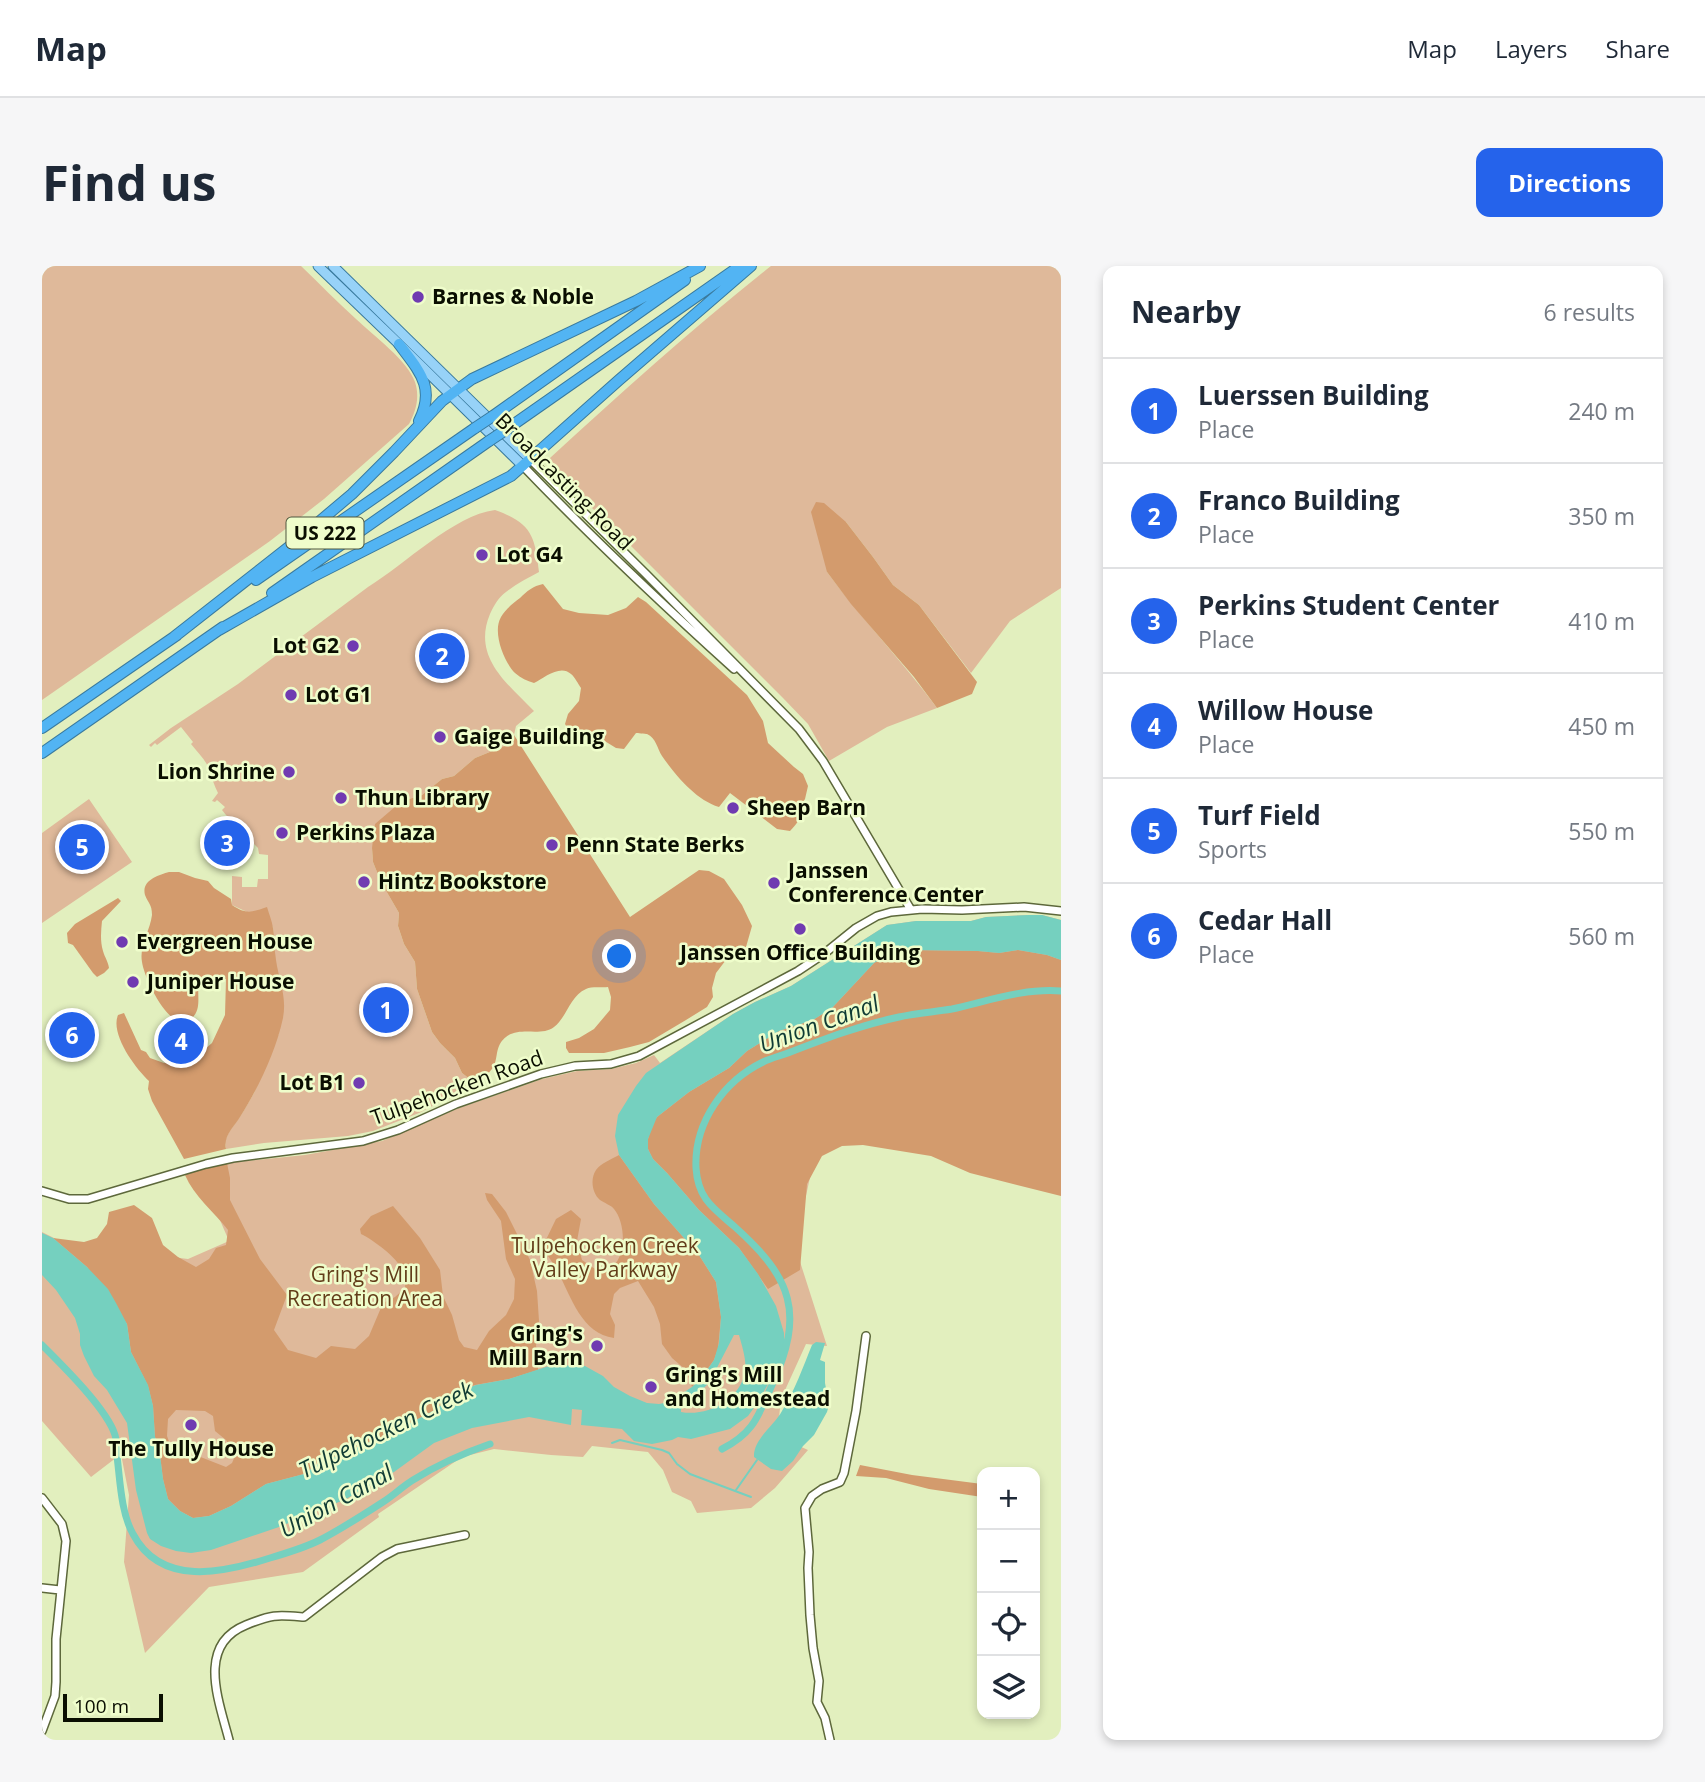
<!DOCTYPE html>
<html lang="en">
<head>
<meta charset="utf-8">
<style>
	body { margin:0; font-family:"Open Sans",sans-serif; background:#f6f6f7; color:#1f2937 }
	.controls { position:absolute; right:21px; bottom:21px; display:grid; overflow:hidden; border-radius:14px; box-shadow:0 4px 10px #0003 }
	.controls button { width:63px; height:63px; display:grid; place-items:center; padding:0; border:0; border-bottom:2px solid #e0e1e3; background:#fff; color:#1f2937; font:35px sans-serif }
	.scale { position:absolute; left:21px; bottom:18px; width:100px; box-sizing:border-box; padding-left:7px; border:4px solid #0a0e01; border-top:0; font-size:19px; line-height:24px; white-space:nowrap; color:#0a0e01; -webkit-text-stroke:5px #effdcb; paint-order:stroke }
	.you { position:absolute; left:578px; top:691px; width:24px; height:24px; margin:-18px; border:5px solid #fff; border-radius:50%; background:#1a73e8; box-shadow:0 0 0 10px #1a73e833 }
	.badge { display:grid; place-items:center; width:46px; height:46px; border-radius:50%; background:#2563eb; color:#fff; font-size:23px; font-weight:700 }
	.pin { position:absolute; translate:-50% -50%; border:4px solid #fff; box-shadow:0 2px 7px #0006 }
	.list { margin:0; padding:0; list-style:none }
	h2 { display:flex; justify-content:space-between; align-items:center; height:91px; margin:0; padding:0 28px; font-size:30px }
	h2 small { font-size:23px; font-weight:400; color:#747a83 }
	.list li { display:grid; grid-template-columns:46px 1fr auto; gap:21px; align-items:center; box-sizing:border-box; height:105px; padding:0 28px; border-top:2px solid #e0e1e3 }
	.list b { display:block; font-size:26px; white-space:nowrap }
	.list p { margin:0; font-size:23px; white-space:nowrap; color:#747a83 }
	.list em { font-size:23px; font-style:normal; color:#747a83 }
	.icon { flex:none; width:38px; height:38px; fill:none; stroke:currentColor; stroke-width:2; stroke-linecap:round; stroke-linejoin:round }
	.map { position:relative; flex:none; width:1019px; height:1474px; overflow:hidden; border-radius:14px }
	header { display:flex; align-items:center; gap:42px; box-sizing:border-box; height:98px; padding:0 35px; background:#fff; border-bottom:2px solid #e0e1e3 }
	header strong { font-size:33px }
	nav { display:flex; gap:38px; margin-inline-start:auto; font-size:24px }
	.intro { display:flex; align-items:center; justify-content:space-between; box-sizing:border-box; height:168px; padding:0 42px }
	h1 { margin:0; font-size:49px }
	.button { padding:18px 32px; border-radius:14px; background:#2563eb; color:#fff; font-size:24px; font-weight:700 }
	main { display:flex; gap:42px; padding:0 42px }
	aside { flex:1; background:#fff; border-radius:14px; box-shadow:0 4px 10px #0003 }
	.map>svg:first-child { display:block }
	.green { fill:#dfb99a }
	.forest { fill:#d39b6d; fill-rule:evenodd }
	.water { fill:#75d0bf; fill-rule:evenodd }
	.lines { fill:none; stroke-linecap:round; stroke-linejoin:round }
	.stream { stroke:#75d0bf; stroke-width:2 }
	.canal { stroke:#75d0bf; stroke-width:7 }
	.minor-casing { stroke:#5d683b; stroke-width:10 }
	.major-casing { stroke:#397a9e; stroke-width:11 }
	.highway-casing { stroke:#397a9e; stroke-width:12 }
	.minor { stroke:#fff; stroke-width:7 }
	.major { stroke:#97d2f8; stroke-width:9 }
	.highway { stroke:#52b4f3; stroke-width:10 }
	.highway-bridge-casing { stroke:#397a9e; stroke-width:12; stroke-linecap:butt }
	.highway-bridge { stroke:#52b4f3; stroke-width:10 }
	.poi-dot { fill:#703bb1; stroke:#effdcb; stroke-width:2.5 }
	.labels { text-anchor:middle; stroke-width:5; stroke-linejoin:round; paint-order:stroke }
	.shield { fill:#effdcb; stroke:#4f563e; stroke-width:2 }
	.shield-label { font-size:19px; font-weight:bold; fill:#0a0e01 }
	.poi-label { font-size:21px; font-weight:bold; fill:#0a0e01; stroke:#effdcb; text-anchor:start }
	.street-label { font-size:21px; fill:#0a0e01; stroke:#effdcb }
	.park-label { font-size:21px; fill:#623c19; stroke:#effdcb }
	.water-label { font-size:23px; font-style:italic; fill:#113c35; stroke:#effdcb }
</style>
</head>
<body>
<header>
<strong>Map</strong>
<nav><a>Map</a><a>Layers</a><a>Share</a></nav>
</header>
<div class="intro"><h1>Find us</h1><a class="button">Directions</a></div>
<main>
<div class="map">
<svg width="1019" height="1474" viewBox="0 0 1019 1474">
	<rect width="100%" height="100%" fill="#e2efbe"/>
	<path class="green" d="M0 0H259C278 18 295 36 314 53 331 69 366 95 373 116 378 131 374 145 367 158L282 233 228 275 0 434Z
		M729 0H1019V322L968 355 929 407 877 339 851 319 831 291 804 256 785 306C820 353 860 395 895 442L845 461 787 495 766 458 741 432 564 255 508 203V192C580 126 652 61 729 0Z
		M453 244C489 257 493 269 497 306 486 312 474 318 464 326 457 331 452 339 448 348 430 391 465 417 492 445L474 460 472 469 465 479 433 492 412 510 400 513 380 529 367 533 330 582 331 596 339 616 357 647 356 660 362 678 373 696 375 723 390 766 398 777 413 792 420 807 429 814 430 824 398 836 377 847 331 865 306 870 222 877 184 883 183 875 187 866 201 846 212 827 237 767 231 661 212 646H205L190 639V610L200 611V621H215L216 613H226V589L217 588 216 582 184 549 180 544 183 541 175 534 173 536 170 535 176 527C172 519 170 512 167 503 164 494 155 486 149 478L151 476 139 461 115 479 113 477 109 481 107 479 129 462 196 418 326 321C362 299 412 249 453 244Z
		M47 533 90 596 0 657V567Z
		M987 649H1000L1019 654V848L870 835 774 884 753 980 785 1080 764 1078 739 1133 735 1170 766 1184 733 1222 709 1242 655 1247 649 1235 630 1226 621 1204 606 1186 550 1180 541 1191 509 1189 452 1183 420 1191 336 1248 337 1251 261 1306 167 1321 103 1387 82 1296 87 1229 79 1188 49 1211 0 1155V966L24 978 146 993 187 975 156 903 185 897 263 889 340 875 417 842 500 813 535 805 569 803 594 797 612 789 618 797 691 748 713 736 749 720 845 659 874 655H929L944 651Z"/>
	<path class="forest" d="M774 236 782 237 804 256 831 291 851 319 877 339 935 416 930 428 895 442 872 411 809 338 785 306 769 246Z
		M501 318 521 343 537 347 566 349 584 342 596 331 604 336 705 429 721 455 726 477 752 501 761 508 766 520 763 533 758 541C761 552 755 557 748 565L735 563 688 527 677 541C654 534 634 510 620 490 615 482 614 472 605 468 604 468 594 467 594 467L582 483 574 482 561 474 544 479 533 473 523 458 526 448 537 435 539 422C536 418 533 411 529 408 518 398 502 412 492 417 485 415 479 412 473 407 462 396 450 366 459 351 463 344 471 337 478 332 485 325 491 320 501 318Z
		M472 469 588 651 657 604 667 605 682 613 700 639 710 660 704 681 690 686 674 707 670 722 671 731 665 741 644 754 607 776 588 781 562 787H527L524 782V776L537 772 552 763 568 744 569 731 566 721C560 722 550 720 544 723 528 730 525 751 512 761 499 771 478 760 464 771 446 785 466 806 429 814L420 807 413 792 398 777 390 766 375 723 373 696 362 678 356 660 357 647 339 616 331 596 330 582 333 558 354 540 367 533 380 529 400 513 412 510 433 492 465 479Z
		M127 606H137L153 612 166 615 172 622 189 633 190 639C205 649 210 646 225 641 227 648 230 655 231 662 233 672 232 683 234 694 237 715 245 730 241 752 234 785 216 823 198 851 192 861 181 870 184 883L142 893 110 835 106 823 107 815C93 802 68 768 76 749L82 747 99 784 104 786 108 792 122 797 157 788 170 777 183 749 184 713 172 711 159 712C152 723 162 741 150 752 130 772 102 712 100 696 97 680 108 665 110 649 110 638 106 637 103 629 99 614 117 609 127 606Z
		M76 632 79 635 60 655C59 665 58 675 61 685 63 692 66 695 67 702L62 707 55 711 51 707 31 679 26 677 25 667 33 658Z
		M867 684 936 685 957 687 976 684 1005 689 1019 694V930L928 907 889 890 821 879 800 880 780 890 765 918 758 1004 726 1023 697 982 657 944 625 907 611 893 606 883V873L610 859 615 851 647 826 687 802 705 785 737 765 771 754 790 742 832 697 851 687Z
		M577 889 612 938 657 989 674 1016 679 1051 676 1083 672 1094 660 1111 650 1121 644 1104 630 1092 620 1078 618 1058 612 1041 596 1015 578 1022 572 1028 568 1048 573 1059 572 1072C540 1068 529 1031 516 1006 512 998 506 990 500 982L514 953 529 944 539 953 535 975 540 994 556 1005C560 1004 568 1003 571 1000 585 988 583 956 572 943 569 939 562 937 558 934 550 927 548 913 554 904 559 897 570 893 577 889Z
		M185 897 188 912V934L218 993 245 1029 232 1064 246 1084 274 1092 289 1080 313 1083 327 1070 341 1037 353 1031 363 1022C363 1018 364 1014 363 1010 359 994 333 975 319 968L318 963 329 950 351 940 378 972 398 1004 401 1030 410 1049 417 1074 422 1081 435 1084 447 1065 464 1049 472 1033 473 1013 464 993 459 955 445 934 443 927 450 928 464 946 488 994 495 1025 497 1055 494 1080 496 1086V1104L467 1113 433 1119 421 1124 391 1145 338 1173 322 1178 276 1198 262 1208 224 1218 189 1240 167 1250 151 1252 138 1245 126 1233 121 1213 117 1181 113 1171 111 1140 106 1120 89 1086 85 1058 45 1001 11 972 42 976 55 972 65 958 67 946 92 939 110 952 121 979 136 991 154 1001 167 993 174 982 184 979 186 964C172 946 152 930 143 909L156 903ZM134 1144 163 1145 171 1150 173 1165 184 1174 194 1188 190 1197 184 1201 156 1190 144 1192 130 1184 125 1170 126 1153Z
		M818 1199 870 1209 940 1218V1231L887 1223 844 1212 814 1210Z"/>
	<path class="water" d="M987 649H1000L1019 654V694L1005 689 976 684 957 687 936 685 867 684 851 687 832 697 790 742 771 754 737 765 705 785 687 802 647 826 615 851 606 873V883L611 893 625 907 657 944 697 982 716 1008 734 1040 742 1067V1080L733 1106 714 1139 706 1150 688 1163 649 1173 636 1171 630 1174 610 1178 592 1175 580 1163 539 1159 540 1144 530 1143 529 1159 487 1151 430 1162 392 1177 352 1206 304 1233 237 1261 169 1284 149 1287 134 1285 119 1280 108 1273 105 1267 94 1224 85 1157 65 1124 52 1110 42 1090 38 1079V1068L33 1052 14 1024 0 1009V967L11 972 45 1001 66 1023 74 1037 85 1058 89 1086 106 1119 111 1140 113 1171 117 1181 121 1213 126 1233 138 1245 151 1252 167 1250 189 1240 224 1218 262 1208 276 1198 322 1178 338 1173 391 1145 421 1124 434 1119 467 1113 510 1099 543 1100 561 1110 572 1121 588 1130 605 1137 617 1138 627 1136 650 1121 660 1111 672 1094 677 1077 679 1051 674 1016 657 989 612 938 577 889 573 870 576 849 594 820 604 807 691 748 713 736 749 720 845 659 874 655H929L944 651ZM692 1069H697C700 1080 705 1095 703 1106 698 1134 665 1151 639 1146V1143L667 1117Z
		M774 1076 783 1077 778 1094 783 1096V1117L787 1139 785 1146 772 1169 761 1180 751 1195 740 1205 729 1203 712 1191C711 1173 732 1160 740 1145 753 1124 761 1101 770 1079Z"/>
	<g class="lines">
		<path class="stream" d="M570 1177 578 1174 620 1184 627 1187 635 1198 648 1208 709 1231
			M694 1224 715 1194"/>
		<path class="canal" d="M0 1079C20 1099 65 1143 73 1169 75 1176 74 1184 75 1190 78 1214 79 1247 91 1268 119 1321 181 1307 228 1292 245 1287 262 1282 278 1274 299 1263 321 1249 341 1236 352 1229 361 1220 371 1214 395 1199 422 1187 448 1178
			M680 1183C712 1167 716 1150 730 1119 763 1047 750 1012 693 961 671 942 656 933 654 902 652 856 682 815 721 796 729 792 738 790 746 787 782 773 819 759 857 751 875 747 892 746 910 743 946 735 982 722 1019 725"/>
		<defs>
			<path id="minor" d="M488 193 604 308 757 463 781 495 869 644
				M481 200C548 270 620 338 692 403
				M0 925 27 933H46L164 898 191 892 321 875 356 864 414 838 499 808 533 800 569 798 597 790 756 705 783 687 814 662 835 650 849 646 880 643 920 644 982 641 1019 645
				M0 1232 20 1258 24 1275 14 1373V1416L13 1430 0 1465
				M0 1322 18 1324
				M187 1474C177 1435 154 1379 204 1359 231 1348 235 1349 262 1351L340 1291 355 1283 423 1269
				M788 1474 783 1452 775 1436 777 1415 771 1382 768 1349 766 1302 767 1286 763 1242 770 1230 780 1223 798 1216 802 1207 814 1145 824 1070"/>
			<path id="major" d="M276 0 357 78 481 200
				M291 0 488 193"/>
			<path id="highway" d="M357 78C377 105 394 121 377 155
				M451 150 643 14
				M465 163 698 0
				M214 314 433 162
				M230 327 447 175
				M177 364 270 311 469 210 577 114 709 0
				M132 371 252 277 310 228 352 186 400 135 430 113 594 35 658 0
				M0 462 135 369
				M0 487 181 361"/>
		</defs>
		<use href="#minor" class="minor-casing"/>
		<use href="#major" class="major-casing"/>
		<use href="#highway" class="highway-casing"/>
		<use href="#minor" class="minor"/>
		<use href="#major" class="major"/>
		<use href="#highway" class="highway"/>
		<defs>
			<path id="highway-bridge" d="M433 162 451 150
				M447 175 465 163"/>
		</defs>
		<use href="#highway-bridge" class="highway-bridge-casing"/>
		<use href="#highway-bridge" class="highway-bridge"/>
	</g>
	<g class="poi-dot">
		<circle cx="376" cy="31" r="7"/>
		<circle cx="440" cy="289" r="7"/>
		<circle cx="311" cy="380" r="7"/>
		<circle cx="249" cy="429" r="7"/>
		<circle cx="398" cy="471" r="7"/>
		<circle cx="247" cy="506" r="7"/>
		<circle cx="299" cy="532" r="7"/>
		<circle cx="691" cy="542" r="7"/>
		<circle cx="240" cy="567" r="7"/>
		<circle cx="510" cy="579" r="7"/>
		<circle cx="322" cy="616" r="7"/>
		<circle cx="732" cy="617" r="7"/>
		<circle cx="758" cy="663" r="7"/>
		<circle cx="80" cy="676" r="7"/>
		<circle cx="91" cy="716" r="7"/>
		<circle cx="317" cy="817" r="7"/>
		<circle cx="555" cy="1080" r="7"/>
		<circle cx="609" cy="1121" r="7"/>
		<circle cx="149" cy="1159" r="7"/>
	</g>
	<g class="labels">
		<rect class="shield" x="244.5" y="251.5" width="77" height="31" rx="5"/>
		<g class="shield-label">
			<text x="283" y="274">US 222</text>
		</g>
		<g class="poi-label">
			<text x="390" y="38">Barnes &amp; Noble</text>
			<text x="454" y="296">Lot G4</text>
			<text x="297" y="387" text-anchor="end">Lot G2</text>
			<text x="263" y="436">Lot G1</text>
			<text x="412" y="478">Gaige Building</text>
			<text x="233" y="513" text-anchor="end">Lion Shrine</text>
			<text x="313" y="539">Thun Library</text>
			<text x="705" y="549">Sheep Barn</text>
			<text x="254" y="574">Perkins Plaza</text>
			<text x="524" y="586">Penn State Berks</text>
			<text x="746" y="612">Janssen<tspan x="746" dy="24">Conference Center</tspan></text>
			<text x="336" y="623">Hintz Bookstore</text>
			<text x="94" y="683">Evergreen House</text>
			<text x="758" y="694" text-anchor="middle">Janssen Office Building</text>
			<text x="105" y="723">Juniper House</text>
			<text x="303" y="824" text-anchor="end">Lot B1</text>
			<text x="541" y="1075" text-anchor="end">Gring's<tspan x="541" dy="24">Mill Barn</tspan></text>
			<text x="623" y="1116">Gring's Mill<tspan x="623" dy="24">and Homestead</tspan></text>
			<text x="149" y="1190" text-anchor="middle">The Tully House</text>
		</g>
		<g class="street-label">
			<text transform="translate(522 216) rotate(45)" y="7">Broadcasting Road</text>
			<text transform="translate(415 822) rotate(-20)" y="7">Tulpehocken Road</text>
		</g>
		<g class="park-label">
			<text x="563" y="987">Tulpehocken Creek<tspan x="563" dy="24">Valley Parkway</tspan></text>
			<text x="323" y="1016">Gring's Mill<tspan x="323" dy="24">Recreation Area</tspan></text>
		</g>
		<g class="water-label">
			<text transform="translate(777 758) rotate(-20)" y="8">Union Canal</text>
			<text transform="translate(344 1164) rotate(-26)" y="8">Tulpehocken Creek</text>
			<text transform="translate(294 1235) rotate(-29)" y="8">Union Canal</text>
		</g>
	</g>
</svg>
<div class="controls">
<button>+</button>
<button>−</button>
<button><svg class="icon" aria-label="locate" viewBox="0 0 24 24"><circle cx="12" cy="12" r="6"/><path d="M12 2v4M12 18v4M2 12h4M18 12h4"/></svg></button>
<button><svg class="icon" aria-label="layers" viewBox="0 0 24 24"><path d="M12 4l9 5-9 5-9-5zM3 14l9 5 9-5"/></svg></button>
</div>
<div class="scale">100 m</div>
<div class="you"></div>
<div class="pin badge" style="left:344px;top:744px">1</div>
<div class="pin badge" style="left:400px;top:390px">2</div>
<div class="pin badge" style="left:185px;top:577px">3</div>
<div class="pin badge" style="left:139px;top:775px">4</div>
<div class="pin badge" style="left:40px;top:581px">5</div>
<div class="pin badge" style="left:30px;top:769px">6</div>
</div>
<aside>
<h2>Nearby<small>6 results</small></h2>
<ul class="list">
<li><span class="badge">1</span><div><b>Luerssen Building</b><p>Place</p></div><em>240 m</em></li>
<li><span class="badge">2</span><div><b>Franco Building</b><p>Place</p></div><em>350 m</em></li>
<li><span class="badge">3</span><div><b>Perkins Student Center</b><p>Place</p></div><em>410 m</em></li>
<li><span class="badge">4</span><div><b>Willow House</b><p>Place</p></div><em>450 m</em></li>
<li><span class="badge">5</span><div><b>Turf Field</b><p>Sports</p></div><em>550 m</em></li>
<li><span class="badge">6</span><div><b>Cedar Hall</b><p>Place</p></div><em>560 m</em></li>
</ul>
</aside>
</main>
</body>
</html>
